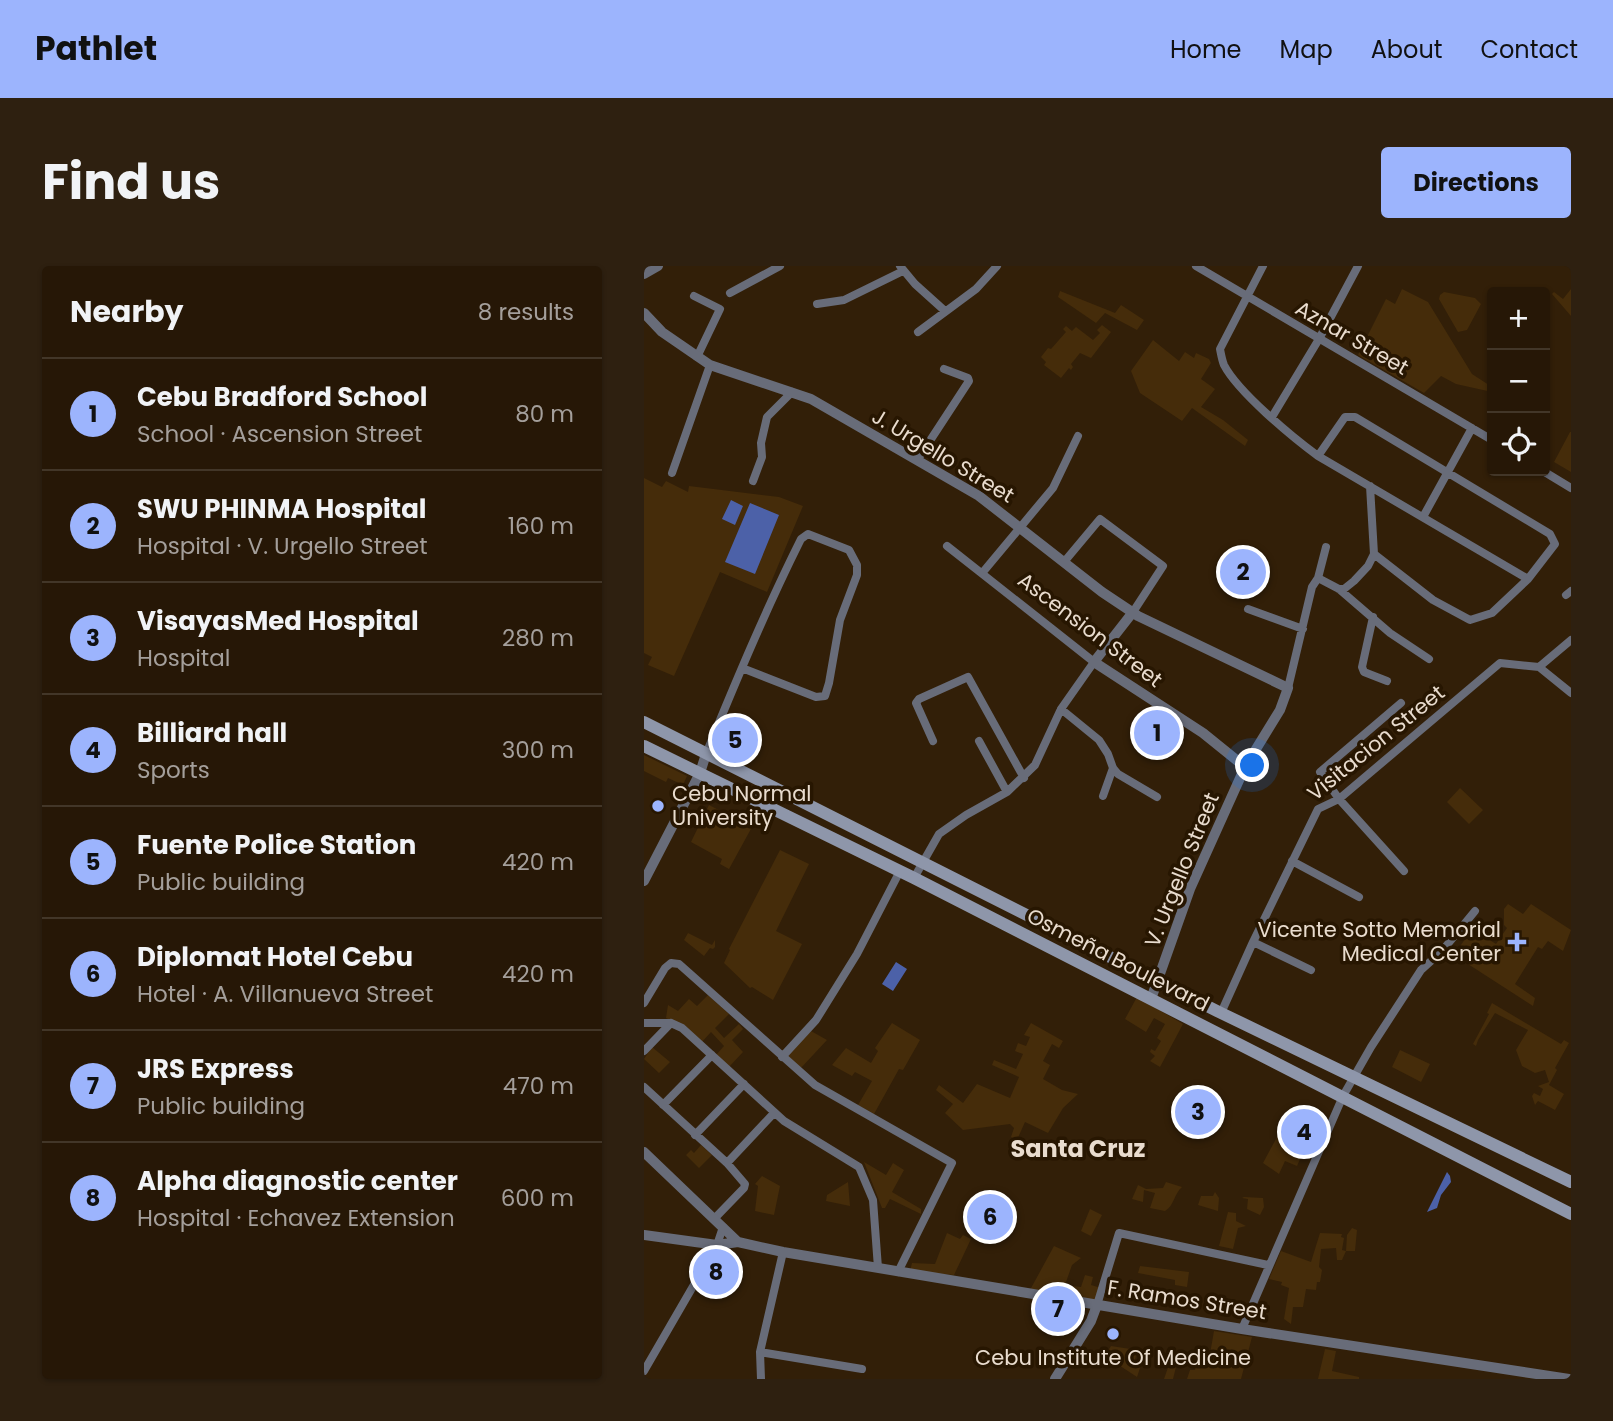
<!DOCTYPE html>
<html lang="en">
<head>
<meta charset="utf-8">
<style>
	body { margin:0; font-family:Poppins,sans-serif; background:#2e2010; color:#f1f3f6 }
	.controls { position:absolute; right:21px; top:21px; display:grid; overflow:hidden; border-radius:7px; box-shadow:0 2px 5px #0004 }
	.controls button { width:63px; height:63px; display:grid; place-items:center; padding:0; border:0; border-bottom:2px solid #423628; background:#261706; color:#f1f3f6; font:35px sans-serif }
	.you { position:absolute; left:609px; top:500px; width:24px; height:24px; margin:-18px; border:5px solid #fff; border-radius:50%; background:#1a73e8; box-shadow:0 0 0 10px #1a73e833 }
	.badge { display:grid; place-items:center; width:46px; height:46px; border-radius:50%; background:#9cb4fd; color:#111; font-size:23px; font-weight:700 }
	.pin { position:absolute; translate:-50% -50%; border:4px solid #fff; box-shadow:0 2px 7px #0006 }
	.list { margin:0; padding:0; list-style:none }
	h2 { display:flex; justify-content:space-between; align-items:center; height:91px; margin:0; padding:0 28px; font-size:30px }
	h2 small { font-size:23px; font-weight:400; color:#a49f9b }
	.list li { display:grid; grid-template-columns:46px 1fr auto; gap:21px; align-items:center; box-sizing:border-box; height:112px; padding:0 28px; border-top:2px solid #423628 }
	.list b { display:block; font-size:26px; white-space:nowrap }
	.list p { margin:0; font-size:23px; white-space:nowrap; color:#a49f9b }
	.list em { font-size:23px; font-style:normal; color:#a49f9b }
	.icon { flex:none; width:38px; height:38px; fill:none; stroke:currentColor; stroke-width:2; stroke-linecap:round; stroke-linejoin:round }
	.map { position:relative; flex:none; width:927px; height:1113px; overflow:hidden; border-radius:7px }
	header { display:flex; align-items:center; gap:42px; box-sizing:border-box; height:98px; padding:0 35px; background:#9cb4fd; color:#111 }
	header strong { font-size:33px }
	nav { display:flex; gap:38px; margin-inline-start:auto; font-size:24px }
	.intro { display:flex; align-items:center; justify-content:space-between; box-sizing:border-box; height:168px; padding:0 42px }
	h1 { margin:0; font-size:49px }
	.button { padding:18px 32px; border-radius:7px; background:#9cb4fd; color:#111; font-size:24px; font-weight:700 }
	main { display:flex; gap:42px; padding:0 42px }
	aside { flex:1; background:#261706; border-radius:7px; box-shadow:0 2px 5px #0004 }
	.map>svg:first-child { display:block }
	.green { fill:#452c0a }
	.water { fill:#4c61a8 }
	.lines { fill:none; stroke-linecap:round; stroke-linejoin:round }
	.minor { stroke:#686c79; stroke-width:8 }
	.tertiary { stroke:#686c79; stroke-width:10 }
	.secondary { stroke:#8e96aa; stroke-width:12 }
	.poi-dot { fill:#9cb4fd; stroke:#271601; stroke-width:2.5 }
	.labels { text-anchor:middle; stroke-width:7; stroke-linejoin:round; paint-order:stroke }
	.street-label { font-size:21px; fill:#e9dcce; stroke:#271601 }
	.poi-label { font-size:21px; fill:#e9dcce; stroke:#271601; text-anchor:start }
	.quarter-label { font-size:24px; font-weight:bold; fill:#e9dcce; stroke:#271601 }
</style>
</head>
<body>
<header>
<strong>Pathlet</strong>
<nav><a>Home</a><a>Map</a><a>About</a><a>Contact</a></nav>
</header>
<div class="intro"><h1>Find us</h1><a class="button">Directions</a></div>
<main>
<aside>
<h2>Nearby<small>8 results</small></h2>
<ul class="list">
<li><span class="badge">1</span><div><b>Cebu Bradford School</b><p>School · Ascension Street</p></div><em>80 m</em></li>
<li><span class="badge">2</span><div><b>SWU PHINMA Hospital</b><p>Hospital · V. Urgello Street</p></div><em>160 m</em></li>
<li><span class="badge">3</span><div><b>VisayasMed Hospital</b><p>Hospital</p></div><em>280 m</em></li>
<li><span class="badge">4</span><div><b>Billiard hall</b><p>Sports</p></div><em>300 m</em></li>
<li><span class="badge">5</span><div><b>Fuente Police Station</b><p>Public building</p></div><em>420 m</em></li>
<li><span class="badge">6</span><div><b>Diplomat Hotel Cebu</b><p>Hotel · A. Villanueva Street</p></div><em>420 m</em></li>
<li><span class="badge">7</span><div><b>JRS Express</b><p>Public building</p></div><em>470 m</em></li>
<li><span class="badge">8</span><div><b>Alpha diagnostic center</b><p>Hospital · Echavez Extension</p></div><em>600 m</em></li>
</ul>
</aside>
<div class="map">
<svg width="927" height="1113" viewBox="0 0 927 1113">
	<rect width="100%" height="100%" fill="#321f08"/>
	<path class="green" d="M758 23 784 36 828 108 848 121V126L812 118 797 110 780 127 714 89 742 33 751 38Z
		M927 23V50L908 28 910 26 919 33Z
		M416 25 471 47 477 39 500 54 493 64 461 47 452 57 414 31Z
		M800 26 831 32 837 38 823 64 814 66 795 33 796 29Z
		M458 59 467 66 447 92 436 87 427 98 429 101 427 104 425 102 417 112 400 99 402 96 397 91 404 82 407 83 422 66 419 63 422 60 428 65 432 61 449 74 456 67 453 64Z
		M509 74 535 95 541 86 550 92 552 87 565 93 567 97 557 113 571 123 557 141 579 154 604 174 601 180 548 142 538 155 496 127 487 105Z
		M926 166H927V206L910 196Z
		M0 212 18 221 22 215 44 226 45 220 135 231 159 240 123 326 76 306 30 410 4 399 8 391 0 387Z
		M0 489 43 510 39 519 24 512 22 516 0 505Z
		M816 522 839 544 825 558 803 536Z
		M65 539 108 561 85 603 76 598 78 593 47 576Z
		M136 584 165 598 132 665 158 678 129 734 108 721 106 722 80 697 86 684 85 683Z
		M864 638 879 648 887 638 927 664 919 685 904 675 898 683 894 681 871 718 891 732 889 740 810 689 828 663 852 678 863 662 860 659V643Z
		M44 667 68 679 71 674V681L69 683 66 682 60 690 40 674Z
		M64 729 85 748 71 762 80 772 95 758 99 763 88 774 99 786 85 801 72 789 80 780 67 766 57 777 38 760 22 752 24 739 34 745 45 733 53 740Z
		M493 731 539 758 516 801 506 795 511 790 506 786 507 783 511 785 517 775 513 772 521 758 510 752 502 766 481 753Z
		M848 737 917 778 920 774 925 777 911 802 913 804 905 819 920 828 911 844 894 835 891 839 888 830 890 827 896 830 899 823 894 820 905 816 901 804 891 807 878 800 872 784 884 764 851 747 834 774 832 780 829 778 845 748 843 747Z
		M248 757 276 774 259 804 255 803 230 848 214 839 228 815 211 806 208 810 188 799 202 782 227 797 234 785 231 782Z
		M387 757 419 775 415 782 408 778 399 795 406 799 399 813 418 824 434 828 419 842 404 867 381 856 373 874 367 871 370 862 366 858 319 864 301 847 309 838 292 824 295 819 319 837 333 818 366 832 375 811 348 799 350 794 372 803 379 788 371 785 374 777 382 780 386 771 380 769Z
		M167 765 183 774 156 803 141 789Z
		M8 781 26 796 15 807 0 793Z
		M756 784 786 798 777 816 748 801Z
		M646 847 663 856 659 859 652 856 654 852 650 849 643 864 655 870 646 885 657 891 653 900 641 895 635 908 619 897Z
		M57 879 68 889 55 902 42 889 47 884 50 887Z
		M220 896 242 909 249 897 260 904 248 926 277 943V948L246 933 241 942H238Z
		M118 910 136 920 130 949 111 945 114 920 111 918Z
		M204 916 206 940 182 935 183 929Z
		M522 916 538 921C530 928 530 940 521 945L506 942 511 927 500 924 499 936 488 933 494 919 502 923 519 922Z
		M571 926 575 932 574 945 554 939 557 930H569Z
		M600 931 619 932 620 941 616 949 603 943 604 933 598 932Z
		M446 943 458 949 447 970 437 965Z
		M584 946 592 947V955L602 960 594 962 589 983 575 980Z
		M708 962 713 964 711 985H702L698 994H693L692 982 677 983 675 1001 678 1004 676 1016H673L672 1024 662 1023 659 1041H649L647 1058 640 1053 645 1022 637 1019 638 1016 625 1013 637 985 667 996 676 967 698 968 697 971 700 972 698 984 702 985 703 969Z
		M303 967 316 973 319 969 327 973 310 1009 266 1005 268 997 291 998Z
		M410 980 437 992 428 999 421 1019 437 1021 441 1009 449 1011 447 1019 457 1022 453 1037 386 1024Z
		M496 1000 545 1006 543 1021 531 1019V1014L494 1007Z
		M570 1065 608 1071 597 1113H543L546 1104H551L552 1098 558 1099 560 1089 566 1088Z
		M467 1080 493 1084 491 1094 498 1096 493 1111 461 1090Z
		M681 1083 692 1085 688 1105 715 1111V1113H674Z
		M530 1084 536 1085 529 1113H520Z"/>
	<path class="water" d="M87 234 99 240 91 259 78 253Z
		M106 237 135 249 111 308 81 296Z
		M252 696 263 703 249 725 238 718Z
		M803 906 806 910 807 916 797 929 793 942 783 946Z"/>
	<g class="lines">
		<path class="minor" d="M256 0 271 18 301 45
			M552 0 848 174
			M619 0 576 83C577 88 578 94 580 99 594 126 648 171 674 190L884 313
			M86 27 136 0
			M50 30 76 43 53 91
			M173 38 200 34 259 5
			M274 66 332 23 353 0
			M628 151 675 73 714 0
			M674 190 701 151H711L906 268 911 278 884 313 848 347 826 354 789 334 730 288
			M274 193 325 115 324 112 300 103
			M899 205 927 222
			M28 207 66 99
			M109 215 118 191 117 177 123 151 148 126
			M779 251 828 162
			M420 296 456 253 519 300 489 346
			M339 306 409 222 434 170
			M674 312 695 323 746 367 785 393
			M695 323H700L710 315 724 300 730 288 726 220
			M922 329 927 325
			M604 343 659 363
			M729 351 718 401 720 406 743 415
			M895 401 927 374
			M644 422 668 321 674 312 682 281
			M757 437 676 506 695 533 760 605
			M417 443 455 474 464 488 469 502 474 508 513 531
			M289 475 272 437 275 433 324 411 380 512
			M335 475 363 526
			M62 488C92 415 122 343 157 273L164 268 205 284 213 299V309L196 354 185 417 181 430 172 431 98 402
			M459 530 469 502
			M648 595 715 631
			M270 612 295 568 322 549 363 526 391 499 417 443 450 396 303 280
			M609 676 667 704
			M0 737 21 702 27 697 35 698 171 819 308 897 254 1006
			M577 747 609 676 674 543 695 533 856 397 895 401 927 427
			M0 757H27L38 762 140 855 215 901 229 934 234 1002
			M0 785 27 757
			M138 791 172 754 213 688 256 605
			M0 821 83 897 101 918 100 922 70 953
			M19 839 68 789
			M51 869 100 818
			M83 897 130 847
			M453 1039 475 967 624 999
			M598 1063 699 830 727 781 777 704 798 685 831 645
			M116 1086 218 1103
			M0 1105 73 979 79 961
			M117 1113 116 1086 139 986"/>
		<path class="tertiary" d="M0 8 14 0
			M0 47 18 66 66 99 167 133 335 230 458 326 494 350 644 422 636 444 601 501 546 623 507 733
			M489 346 450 396 559 467 601 501
			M0 615 56 507 62 488
			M0 886 94 976
			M0 969 73 979 94 976 139 986 598 1063 925 1113
			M411 1113 447 1055 453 1039"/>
		<path class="secondary" d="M0 456 577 747 927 916
			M0 480 270 612 927 948"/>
	</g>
	<g class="poi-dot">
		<circle cx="14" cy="540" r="7"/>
		<path d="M869.5 665.5h7v7h7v7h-7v7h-7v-7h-7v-7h7z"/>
		<circle cx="469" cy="1068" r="7"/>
	</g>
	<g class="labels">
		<g class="street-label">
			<text transform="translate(708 72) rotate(30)" y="7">Aznar Street</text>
			<text transform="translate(299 190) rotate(31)" y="7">J. Urgello Street</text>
			<text transform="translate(446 364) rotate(37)" y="7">Ascension Street</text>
			<text transform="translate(732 477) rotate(-39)" y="7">Visitacion Street</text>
			<text transform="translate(538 604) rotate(-68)" y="7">V. Urgello Street</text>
			<text transform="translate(474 694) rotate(27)" y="7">Osmeña Boulevard</text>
			<text transform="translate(543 1034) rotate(9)" y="7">F. Ramos Street</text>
		</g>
		<g class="poi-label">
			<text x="28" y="535">Cebu Normal<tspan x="28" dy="24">University</tspan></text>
			<text x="857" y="671" text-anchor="end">Vicente Sotto Memorial<tspan x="857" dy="24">Medical Center</tspan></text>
			<text x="469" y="1099" text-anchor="middle">Cebu Institute Of Medicine</text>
		</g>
		<g class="quarter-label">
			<text x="434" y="891">Santa Cruz</text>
		</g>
	</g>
</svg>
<div class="controls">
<button>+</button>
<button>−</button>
<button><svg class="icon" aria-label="locate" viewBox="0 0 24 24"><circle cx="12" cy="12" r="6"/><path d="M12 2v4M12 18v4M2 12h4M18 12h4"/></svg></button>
</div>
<div class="you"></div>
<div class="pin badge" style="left:513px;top:467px">1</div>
<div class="pin badge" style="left:599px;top:306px">2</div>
<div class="pin badge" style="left:554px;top:846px">3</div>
<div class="pin badge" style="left:660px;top:866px">4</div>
<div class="pin badge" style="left:91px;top:474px">5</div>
<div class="pin badge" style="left:346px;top:951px">6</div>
<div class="pin badge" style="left:414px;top:1043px">7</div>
<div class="pin badge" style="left:72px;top:1006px">8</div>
</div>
</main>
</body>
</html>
